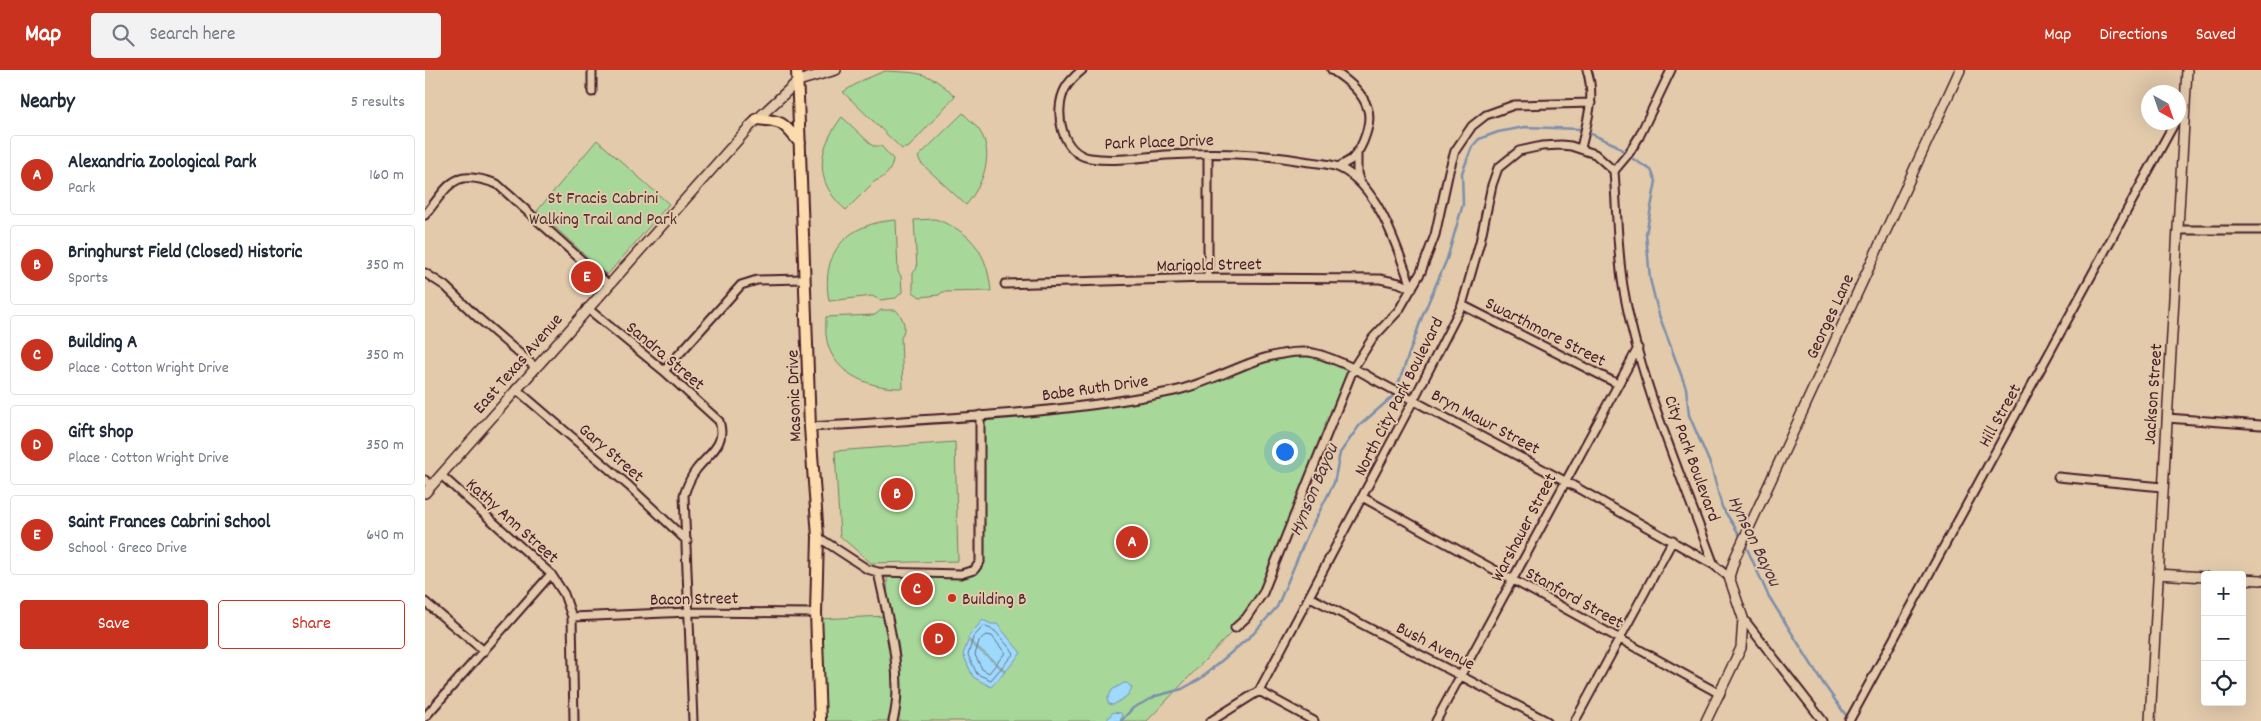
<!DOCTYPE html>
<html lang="en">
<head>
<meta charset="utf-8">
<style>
	body { margin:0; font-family:Dekko,sans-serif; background:#f2f2f3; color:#1f2937 }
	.controls { position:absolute; right:15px; bottom:15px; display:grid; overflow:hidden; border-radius:5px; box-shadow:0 5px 20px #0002 }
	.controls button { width:45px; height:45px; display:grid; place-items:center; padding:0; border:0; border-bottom:1px solid #e0e1e3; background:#fff; color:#1f2937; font:25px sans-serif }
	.compass { position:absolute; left:1716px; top:15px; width:45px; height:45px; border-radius:50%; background:#fff; box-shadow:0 5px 20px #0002; rotate:140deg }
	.you { position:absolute; left:859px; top:381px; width:18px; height:18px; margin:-12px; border:4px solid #fff; border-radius:50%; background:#1a73e8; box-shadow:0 0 0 8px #1a73e833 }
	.badge { display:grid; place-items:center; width:32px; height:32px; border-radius:50%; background:#c8321e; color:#fff; font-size:16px; font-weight:700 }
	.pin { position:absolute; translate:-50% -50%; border:2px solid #fff; box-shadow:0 1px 5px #0006 }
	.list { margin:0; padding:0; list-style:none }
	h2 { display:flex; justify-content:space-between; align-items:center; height:65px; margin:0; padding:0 20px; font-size:21px }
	h2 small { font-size:16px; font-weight:400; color:#747a83 }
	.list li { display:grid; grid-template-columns:32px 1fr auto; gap:15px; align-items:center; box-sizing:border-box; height:80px; margin:0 10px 10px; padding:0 10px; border:1px solid #e0e1e3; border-radius:5px }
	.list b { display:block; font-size:19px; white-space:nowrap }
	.list p { margin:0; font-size:16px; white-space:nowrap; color:#747a83 }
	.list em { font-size:16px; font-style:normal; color:#747a83 }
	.actions { display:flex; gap:10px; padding:15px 20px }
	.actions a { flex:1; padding:11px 0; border:1px solid #c8321e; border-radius:5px; text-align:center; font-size:18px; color:#c8321e }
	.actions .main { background:#c8321e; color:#fff }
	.icon { flex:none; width:28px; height:28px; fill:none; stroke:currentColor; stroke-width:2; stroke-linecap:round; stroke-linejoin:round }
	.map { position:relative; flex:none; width:1836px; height:651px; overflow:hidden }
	header { display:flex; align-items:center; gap:30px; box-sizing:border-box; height:70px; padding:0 25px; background:#c8321e; color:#fff }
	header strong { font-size:24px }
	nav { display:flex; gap:28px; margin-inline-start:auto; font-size:18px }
	.search { width:350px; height:45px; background:#f2f2f3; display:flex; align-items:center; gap:12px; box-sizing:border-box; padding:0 18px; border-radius:5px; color:#747a83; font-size:19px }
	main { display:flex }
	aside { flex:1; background:#fff }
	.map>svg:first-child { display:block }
	.green { fill:#a7d899; stroke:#787c62 }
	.water { fill:#9ddafe; stroke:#7c8faa }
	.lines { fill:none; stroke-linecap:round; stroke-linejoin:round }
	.shore { stroke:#6b6a7f; stroke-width:1 }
	.stream { stroke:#7c8faa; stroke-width:2.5 }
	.street-casing { stroke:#4a1f2b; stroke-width:11 }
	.secondary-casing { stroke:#4a1f2b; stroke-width:12 }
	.primary-casing { stroke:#4a1f2b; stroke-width:14 }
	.street { stroke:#e2caab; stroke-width:7 }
	.secondary { stroke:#e2caab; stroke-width:9 }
	.primary { stroke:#fcdcac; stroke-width:10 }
	.poi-dot { fill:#c8321e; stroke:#e2caab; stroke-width:2 }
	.labels { text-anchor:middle; stroke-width:4; stroke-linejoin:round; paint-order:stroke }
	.street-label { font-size:18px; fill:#4a1f2b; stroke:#e2caab }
	.park-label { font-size:18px; fill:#533236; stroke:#e2caab }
	.poi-label { font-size:18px; fill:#4a1f2b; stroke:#e2caab; text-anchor:start }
	.water-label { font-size:19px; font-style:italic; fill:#523240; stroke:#e2caab }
</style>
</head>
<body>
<header>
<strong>Map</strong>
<div class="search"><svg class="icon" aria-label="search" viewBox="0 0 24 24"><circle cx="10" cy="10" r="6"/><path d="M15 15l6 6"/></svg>Search here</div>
<nav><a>Map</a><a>Directions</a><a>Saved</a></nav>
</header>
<main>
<aside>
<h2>Nearby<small>5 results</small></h2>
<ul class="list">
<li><span class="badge">A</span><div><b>Alexandria Zoological Park</b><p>Park</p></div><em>160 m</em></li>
<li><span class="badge">B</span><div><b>Bringhurst Field (Closed) Historic</b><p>Sports</p></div><em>350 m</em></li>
<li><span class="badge">C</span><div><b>Building A</b><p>Place · Cotton Wright Drive</p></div><em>350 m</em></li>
<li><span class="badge">D</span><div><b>Gift Shop</b><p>Place · Cotton Wright Drive</p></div><em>350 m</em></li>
<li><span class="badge">E</span><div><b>Saint Frances Cabrini School</b><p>School · Greco Drive</p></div><em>640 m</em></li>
</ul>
<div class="actions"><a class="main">Save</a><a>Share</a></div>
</aside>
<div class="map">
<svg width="1836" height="651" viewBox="0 0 1836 651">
	<rect width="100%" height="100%" fill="#e2caab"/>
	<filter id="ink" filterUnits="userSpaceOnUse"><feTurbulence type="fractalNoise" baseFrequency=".02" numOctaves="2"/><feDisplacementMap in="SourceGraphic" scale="10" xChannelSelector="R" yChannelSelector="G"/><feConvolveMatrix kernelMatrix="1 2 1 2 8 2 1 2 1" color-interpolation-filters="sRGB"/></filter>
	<g filter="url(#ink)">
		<path class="green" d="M460 1C495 3 503 1 530 26L484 77 477 79 418 22 438 10Z
			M538 43C543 49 550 54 554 60 571 84 557 116 541 135L496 93 493 87Z
			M417 47 448 76H456L468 89C467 100 460 108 450 111L421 140C388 112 392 79 417 47Z
			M172 70 244 134 182 205 112 141Z
			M510 149C547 162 562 182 566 221L517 222 514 225 495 227 488 222V203L492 198 489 150Z
			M471 150 473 202 476 206 477 222 471 228 455 230 447 226 404 231C395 182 422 153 471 150Z
			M456 240H471C479 249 482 257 476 268L478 318C447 319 409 305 402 271 400 263 401 255 401 247L450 245Z
			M885 282 930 301 837 523 821 547 722 651H397L392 549 463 546 462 506 537 504 553 497 555 345 589 344 750 321 834 290Z
			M530 372 533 491 446 493 415 466 410 381Z"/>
		<path class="water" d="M558 550 566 554H572L596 583 581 601 542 568Z
			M543 571 580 602 566 617 548 607 538 584Z
			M699 613H702L707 618 702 626 688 635 684 634 682 630 687 620Z
			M688 642 696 643 697 645 695 651H683V648Z"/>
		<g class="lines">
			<path class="shore" d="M559 556 570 561 589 583 566 610 552 604 543 585 548 568Z
				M561 565 567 566 580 583 564 603 557 599 550 585 554 571Z"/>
			<path class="stream" d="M1166 64 1191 75 1198 81
				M1208 89 1226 100 1231 111 1221 164 1225 209 1234 245 1261 318 1264 345 1286 396 1297 437 1316 467
				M1320 474 1343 525 1398 613 1420 644 1428 651
				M696 651 708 638 731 626 757 619 775 609 828 564 852 537 882 466 909 413 915 383 934 356 967 327 974 312 997 247 1022 189 1038 134 1037 103 1047 77 1054 69 1073 62 1100 57 1155 59"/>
			<defs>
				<path id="street" d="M167 0V22
					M657 0C650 6 644 11 640 19 628 42 637 84 665 88 690 92 717 87 741 85 786 82 834 83 878 91 889 93 905 93 915 98 955 117 973 181 987 219
					M907 0C921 9 937 21 942 37 948 51 938 78 927 89 923 92 918 94 913 97
					M1156 78C1162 51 1171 28 1162 0
					M932 82V103L935 113
					M783 85V208
					M1189 101C1192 139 1192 178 1198 216 1214 310 1256 405 1289 495L1304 507
					M1189 101 1204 83 1214 67 1246 0
					M0 145C26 113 28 98 72 114L183 214
					M1753 160H1836
					M0 203 20 216 51 246 110 297
					M580 214 783 208 955 209 974 213 987 219
					M1037 235 1193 314
					M162 238 239 301 294 351C302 375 284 383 271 400 265 408 262 416 259 425L268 651
					M239 301 316 215 332 210 380 209
					M91 319 204 416 262 471
					M1742 348 1836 355
					M385 357C506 348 630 346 749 321 795 311 834 280 882 282 898 283 934 300 948 309L1140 411 1289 495
					M16 405 126 504 139 524 147 547 149 651
					M1633 407 1737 417
					M0 410 6 416
					M937 427 1295 624
					M393 467 442 499 453 502 536 504 549 500 555 492V345
					M453 502C462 546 480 607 468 651
					M885 527 1122 651
					M0 532 59 581
					M147 547 264 542 391 543
					M1318 548 1398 651
					M810 558 821 548 838 523 929 297 947 269 974 240 996 202 1010 165 1024 101 1030 81 1047 56 1061 45 1089 35 1166 33
					M834 621 889 651
					M0 647 126 504
					M786 651 834 621 989 329 1037 235 1055 172 1067 115 1073 98 1094 81 1117 76 1136 75 1146 76 1170 84 1189 101
					M1011 651 1213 278
					M1150 651 1248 470
					M1424 651 1750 52"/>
				<path id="secondary" d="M0 423 326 55 373 11 411 0
					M1733 504 1780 507
					M1817 509 1836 510
					M1281 651 1316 578 1318 548 1304 507 1310 488 1535 0
					M1725 651 1762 0"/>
				<path id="primary" d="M372 0 385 357 393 467 391 543 395 651
					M332 49C359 51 358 53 375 73"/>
			</defs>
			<use href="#street" class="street-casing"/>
			<use href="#secondary" class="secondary-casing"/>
			<use href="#primary" class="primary-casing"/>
			<use href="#street" class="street"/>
			<use href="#secondary" class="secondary"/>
			<use href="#primary" class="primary"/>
		</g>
	</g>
	<circle class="poi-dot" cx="527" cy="528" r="5"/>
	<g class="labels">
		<g class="street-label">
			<text transform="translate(734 71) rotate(-2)" y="6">Park Place Drive</text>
			<text transform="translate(784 194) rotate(-1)" y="6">Marigold Street</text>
			<text transform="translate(1404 246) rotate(-65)" y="6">Georges Lane</text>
			<text transform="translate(1121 261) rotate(27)" y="6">Swarthmore Street</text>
			<text transform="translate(241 285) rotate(40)" y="6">Sandra Street</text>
			<text transform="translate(92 293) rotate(-49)" y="6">East Texas Avenue</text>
			<text transform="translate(670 317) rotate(-8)" y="6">Babe Ruth Drive</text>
			<text transform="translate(1727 324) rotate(-86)" y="6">Jackson Street</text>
			<text transform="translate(368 326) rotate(-92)" y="6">Masonic Drive</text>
			<text transform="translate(973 326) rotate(-63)" y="6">North City Park Boulevard</text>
			<text transform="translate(1574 345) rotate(-61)" y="6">Hill Street</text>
			<text transform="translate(1061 351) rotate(28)" y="6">Bryn Mawr Street</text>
			<text transform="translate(187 382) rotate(41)" y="6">Gary Street</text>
			<text transform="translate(1268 388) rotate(70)" y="6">City Park Boulevard</text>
			<text transform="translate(88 450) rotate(42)" y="6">Kathy Ann Street</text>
			<text transform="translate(1098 457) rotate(-62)" y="6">Warshauer Street</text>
			<text transform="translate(1150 527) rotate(29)" y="6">Stanford Street</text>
			<text transform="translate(269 528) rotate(-1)" y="6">Bacon Street</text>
			<text transform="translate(1011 575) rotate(27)" y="6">Bush Avenue</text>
		</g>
		<g class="park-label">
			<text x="178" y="133">St Fracis Cabrini<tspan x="178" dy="21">Walking Trail and Park</tspan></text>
		</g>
		<g class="poi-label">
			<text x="537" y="534">Building B</text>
		</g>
		<g class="water-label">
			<text transform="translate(887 419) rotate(-67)" y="7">Hynson Bayou</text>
			<text transform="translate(1331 470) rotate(64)" y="7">Hynson Bayou</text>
		</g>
	</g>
</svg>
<div class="controls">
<button>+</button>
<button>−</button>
<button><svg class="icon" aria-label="locate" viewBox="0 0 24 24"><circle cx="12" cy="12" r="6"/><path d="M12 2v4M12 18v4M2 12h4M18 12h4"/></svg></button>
</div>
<svg class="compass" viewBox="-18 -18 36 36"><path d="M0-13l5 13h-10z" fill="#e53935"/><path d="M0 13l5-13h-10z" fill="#747a83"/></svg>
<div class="you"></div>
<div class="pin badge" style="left:707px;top:472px">A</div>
<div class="pin badge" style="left:472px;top:424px">B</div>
<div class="pin badge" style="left:492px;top:519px">C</div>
<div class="pin badge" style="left:514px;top:569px">D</div>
<div class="pin badge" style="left:162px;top:207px">E</div>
</div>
</main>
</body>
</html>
